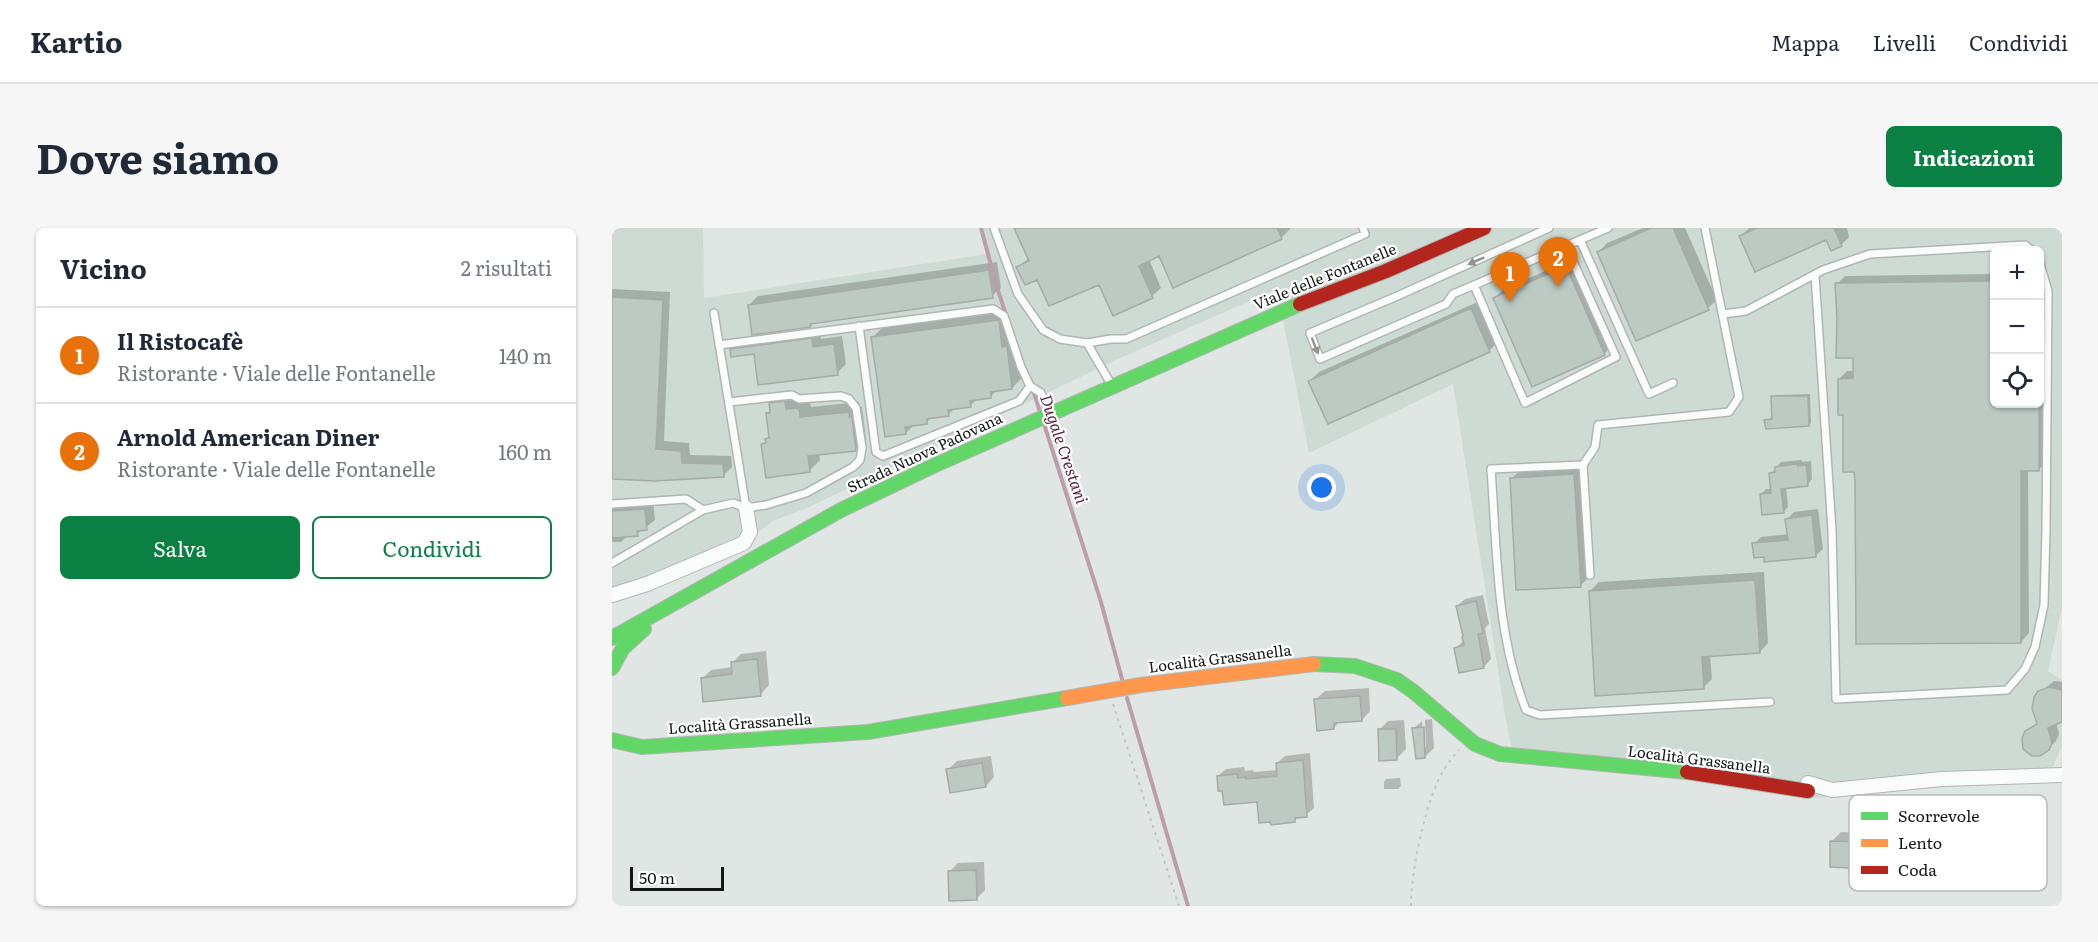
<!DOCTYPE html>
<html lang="it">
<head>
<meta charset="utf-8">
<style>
	body { margin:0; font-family:Literata,serif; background:#f6f6f7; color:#1f2937 }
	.controls { position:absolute; right:18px; top:18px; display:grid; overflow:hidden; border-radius:9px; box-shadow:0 2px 4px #0004 }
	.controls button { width:54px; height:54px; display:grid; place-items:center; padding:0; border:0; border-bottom:2px solid #e0e1e3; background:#fff; color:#1f2937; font:30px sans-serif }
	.scale { position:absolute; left:18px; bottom:15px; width:94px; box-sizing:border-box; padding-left:6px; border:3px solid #121715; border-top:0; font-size:16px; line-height:21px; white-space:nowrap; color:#121715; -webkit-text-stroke:4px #fff; paint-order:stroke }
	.you { position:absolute; left:710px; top:260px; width:21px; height:21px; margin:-15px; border:4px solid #fff; border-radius:50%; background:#1a73e8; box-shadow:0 0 0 9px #1a73e833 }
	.badge { display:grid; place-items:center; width:39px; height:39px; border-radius:50%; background:#0b8043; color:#fff; font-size:20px; font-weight:700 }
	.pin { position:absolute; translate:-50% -50px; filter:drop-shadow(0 2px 3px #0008) }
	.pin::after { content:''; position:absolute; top:32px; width:21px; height:18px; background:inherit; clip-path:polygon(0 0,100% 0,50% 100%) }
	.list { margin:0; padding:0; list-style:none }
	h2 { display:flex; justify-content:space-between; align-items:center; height:78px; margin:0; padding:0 24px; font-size:26px }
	h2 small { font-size:20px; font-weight:400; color:#747a83 }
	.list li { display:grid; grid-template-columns:39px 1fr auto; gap:18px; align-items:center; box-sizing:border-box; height:96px; padding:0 24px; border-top:2px solid #e0e1e3 }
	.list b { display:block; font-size:22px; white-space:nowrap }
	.list p { margin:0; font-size:20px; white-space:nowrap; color:#747a83 }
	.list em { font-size:20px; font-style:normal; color:#747a83 }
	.actions { display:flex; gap:12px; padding:18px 24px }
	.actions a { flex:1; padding:14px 0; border:2px solid #0b8043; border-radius:9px; text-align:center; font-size:21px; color:#0b8043 }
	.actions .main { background:#0b8043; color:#fff }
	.icon { flex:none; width:33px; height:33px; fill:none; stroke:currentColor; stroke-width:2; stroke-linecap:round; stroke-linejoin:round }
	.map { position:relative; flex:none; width:1450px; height:678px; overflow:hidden; border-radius:9px }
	header { display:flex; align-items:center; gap:36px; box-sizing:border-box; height:84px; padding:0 30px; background:#fff; border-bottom:2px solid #e0e1e3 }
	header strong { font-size:28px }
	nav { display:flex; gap:33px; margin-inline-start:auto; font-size:21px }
	.intro { display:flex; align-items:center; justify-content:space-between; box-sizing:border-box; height:144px; padding:0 36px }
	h1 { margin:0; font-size:42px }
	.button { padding:15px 27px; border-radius:9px; background:#0b8043; color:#fff; font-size:21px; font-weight:700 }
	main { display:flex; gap:36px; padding:0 36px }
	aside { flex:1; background:#fff; border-radius:9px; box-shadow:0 2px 4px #0004 }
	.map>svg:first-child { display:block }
	.built { fill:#cddbd4; fill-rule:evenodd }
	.shadow { fill:#0003 }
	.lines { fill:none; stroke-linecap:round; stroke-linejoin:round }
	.stream { stroke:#be9dab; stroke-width:4 }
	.building { fill:#bdcac4; stroke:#a6aaa8; stroke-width:1.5 }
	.lane-casing { stroke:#b1b6b3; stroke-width:10 }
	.street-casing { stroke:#b1b6b3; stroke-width:16 }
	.fast-casing { stroke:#b1b6b3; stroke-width:16 }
	.slow-casing { stroke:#b1b6b3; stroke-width:16 }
	.jam-casing { stroke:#b1b6b3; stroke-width:16 }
	.path { stroke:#c3c5c5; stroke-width:2; stroke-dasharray:3 4.5; stroke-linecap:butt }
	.lane { stroke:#fafbfb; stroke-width:7 }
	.street { stroke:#fafbfb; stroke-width:14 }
	.fast { stroke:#63d668; stroke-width:14 }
	.slow { stroke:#ff974d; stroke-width:14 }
	.jam { stroke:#b3261e; stroke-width:14 }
	.oneway { fill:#929494 }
	.labels { text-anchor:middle; stroke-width:4.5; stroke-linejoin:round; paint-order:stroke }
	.street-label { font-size:15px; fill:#121715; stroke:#fff }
	.water-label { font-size:16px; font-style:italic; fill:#591b3b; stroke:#fff }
	.key { fill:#fff; stroke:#b8b9b9; stroke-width:1.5 }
	.key-label { font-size:16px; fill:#121715 }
</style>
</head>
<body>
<header>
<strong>Kartio</strong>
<nav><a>Mappa</a><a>Livelli</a><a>Condividi</a></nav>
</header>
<div class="intro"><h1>Dove siamo</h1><a class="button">Indicazioni</a></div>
<main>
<aside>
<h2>Vicino<small>2 risultati</small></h2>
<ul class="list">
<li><span class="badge" style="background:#e8710a">1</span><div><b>Il Ristocafè</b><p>Ristorante · Viale delle Fontanelle</p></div><em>140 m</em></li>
<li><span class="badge" style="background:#e8710a">2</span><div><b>Arnold American Diner</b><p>Ristorante · Viale delle Fontanelle</p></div><em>160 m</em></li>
</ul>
<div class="actions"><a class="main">Salva</a><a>Condividi</a></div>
</aside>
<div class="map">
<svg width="1450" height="678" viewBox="0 0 1450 678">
	<rect width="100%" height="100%" fill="#e0e6e3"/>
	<path class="built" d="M0 0H91L92 70 375 26 369 0H1450V380L1436 443 1450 452V518L1434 555 1323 558 1218 569 1198 570 1066 548 902 532 894 493 841 156 697 225 665 61 506 131 195 280 161 293 132 315 0 367ZM1382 22H1428V176H1382Z"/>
	<path class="shadow" d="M404 0H678V1L669 10 548 26 537 31 549 60 540 68 502 86 488 55 426 50 406 39 417 30Z
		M1031 0H1073L1105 72 1096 80 987 24 995 15Z
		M1137 0H1235L1237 9 1229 17 1215 10 1129 8Z
		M963 30 1001 117 992 126 883 70 892 61Z
		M385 34 389 60 380 68 202 94 198 98 137 77 146 68Z
		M1434 45V234L1426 242H1416L1417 405 1409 414 1245 253 1227 151 1235 143H1243V129L1225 56 1233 48 1382 46V176H1428V46Z
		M0 61 58 64 52 213 77 215 78 227 119 228 120 239 112 247 0 250Z
		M868 73 886 114 877 123 716 194 698 153 707 144Z
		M395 84 398 111 403 110 409 151 400 160 385 162 379 168 366 170 358 178 343 180 336 187 320 189 314 195 302 197 294 205 261 109 270 100Z
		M208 102 209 111 230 108 234 136 225 145 143 124 120 122 129 113Z
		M183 164 184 172 197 170 199 179 247 174 248 179H250L254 211 243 221 207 225 208 232 197 243 151 216 158 208 155 186 159 181V176L169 165Z
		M1198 166 1199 195 1196 197 1154 192 1161 189V169L1163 167Z
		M1190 232V234L1199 233 1200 251 1196 256 1174 258 1176 279 1171 284 1149 266 1154 261H1161L1159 246 1169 234Z
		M974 235 980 346 968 358 900 250 912 239Z
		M41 273 43 292 25 306 16 307 9 314H0V276Z
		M1206 281 1211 321 1203 328 1153 327 1142 316 1149 309 1177 306 1175 291 1182 284Z
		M1152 344 1156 415 1148 424 1098 427 1100 451 1091 460 978 363 987 354Z
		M871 367 877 396 873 400 879 431 872 439 844 420 852 412 845 378 853 371Z
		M154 423 157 457 149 466 90 451 99 442 121 439 120 435 129 426Z
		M1442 453 1450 454V491L1444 494 1447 506 1444 513 1436 521 1414 504 1426 494 1428 464Z
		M757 460 758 483 750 492 728 493 722 500 704 471 713 463Z
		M820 491 822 520 813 529 802 500 810 493 812 519H814L813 492H811Z
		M792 492 794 521 785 530 767 502 776 493Z
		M698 525 702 580 694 587 687 588 682 593 646 572 612 561 606 548 614 541 632 539 633 543 641 542 642 544 666 542 665 535 673 528Z
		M379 528 382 549 374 558 336 542 345 533Z
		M788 550 789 558 786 561H772V554L774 551Z
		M1229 604 1256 605 1255 637 1247 646 1220 613Z
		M372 634 373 662 364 671 337 644 346 635Z"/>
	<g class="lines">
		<path class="stream" d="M369 0 384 56 394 87
			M420 159 428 184
			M432 196 489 374 510 451
			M515 470 576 678"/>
	</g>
	<path class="building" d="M402 0H665L670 11 561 60 547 28 527 38 541 70 501 88 487 57 437 78 425 52 413 57 404 39 417 33Z
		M1039 0H1061L1097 82 1024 113 985 24Z
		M1145 0H1222L1230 18 1219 23 1214 12 1143 44 1127 8Z
		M954 38 993 127 920 159 881 70Z
		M377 42 381 70 198 96 199 99 140 107 136 77Z
		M1383 53V176H1427V243H1409V415L1244 416 1243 253 1242 244H1231V187H1226V151L1241 150V130H1224L1225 90 1223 55Z
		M0 69 51 72 44 221 69 223 70 235 111 236 112 249 43 253 0 251Z
		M859 80 878 124 716 196 696 153Z
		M387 92 390 119 395 118 400 161 379 164V170L358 173 359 179 336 182 337 188 315 191V196L293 199 294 206 273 209 259 109Z
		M200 110 201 119 222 116 226 147 146 157 142 126 119 129 118 121Z
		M1159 168H1196L1197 198 1154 201 1152 192 1160 191Z
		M173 173 174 181 187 180 188 189 237 184V189H240L244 223 196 228 198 244 154 250 149 216 154 215 153 211 157 210 154 185H158L157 175Z
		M1185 236 1186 238 1194 237 1196 258 1169 261 1172 285 1150 287 1148 266 1159 265 1157 245 1163 244V239Z
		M962 246 969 359 904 362 898 250Z
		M33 281 35 302 25 303 26 308 0 310V283Z
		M1200 287 1204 329 1152 334V329L1142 330 1140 315 1176 312 1173 291Z
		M1143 352 1148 425 1090 429 1092 461 983 468 977 363Z
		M864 373 871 405 866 406 872 440 847 445 842 420 852 417 850 409 851 408 844 378Z
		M145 431 149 468 91 474 89 450 120 446 119 434Z
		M1437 459 1450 462V494L1436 500 1440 515 1437 522 1428 528H1420L1411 521 1410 510 1413 503 1425 496 1420 480 1422 469 1426 463Z
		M748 468 750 493 722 495V501L705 503 702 471Z
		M812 499 813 530 804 531 800 500Z
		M766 501H784L785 532 767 533Z
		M691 532 695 589 683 590V594L659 597 658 594 647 595 645 574 612 577 610 563H606L605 548 625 546 626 550 634 549V551L665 548 664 535Z
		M370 535 374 559 338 565 334 541Z
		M1218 613 1248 614 1247 648 1237 647V640L1218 639Z
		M364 642 365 672 337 673 336 643Z"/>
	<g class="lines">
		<defs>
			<path id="lane" d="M382 0 406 66 431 102 448 111 475 115 499 111H514L753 6 751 0
				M937 0 783 69 698 105 708 131 834 76 841 66 996 0
				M1093 0 1127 169 1117 184 986 197 983 219 971 237 879 241C885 322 884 406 914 482L928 487 1158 474
				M968 12 1037 166 1061 155
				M1203 47 1220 302 1224 471 1395 462 1413 441 1423 419 1432 377 1434 301 1436 63 1428 36
				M862 57 913 175 1004 129 954 18
				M102 85 134 280
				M1111 86 1134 83 1211 42 1258 26 1413 17 1419 22
				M247 98 264 224 271 228 407 173 418 158
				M475 115 499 156
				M107 117 381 81 392 88 409 139 418 158 429 165 437 185
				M971 237 978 347
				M0 276 74 271 91 282
				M0 335 91 282 121 275 134 280 154 277 194 265 241 239 248 232 250 220 244 180 237 171 229 168 187 171 180 167 117 174"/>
			<path id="street" d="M0 367 35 356 132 315 138 304 134 280
				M1196 555 1220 562 1330 551 1450 547"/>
			<path id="fast" d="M0 410 229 282 321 238 688 76
				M702 436 743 438 785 452 802 464 863 516 888 526 1075 544
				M0 440 11 420 32 401
				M0 512 30 519 256 504 455 470"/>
			<path id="slow" d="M455 470 529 457 702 436"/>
			<path id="jam" d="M688 76 774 43 872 0
				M1075 544 1196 563"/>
		</defs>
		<use href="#lane" class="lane-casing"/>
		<use href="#street" class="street-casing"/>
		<use href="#fast" class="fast-casing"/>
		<use href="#slow" class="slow-casing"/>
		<use href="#jam" class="jam-casing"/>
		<path class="path" d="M501 476 567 678
			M799 678C799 643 814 569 833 540 837 533 842 527 847 522"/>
		<use href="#lane" class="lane"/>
		<use href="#street" class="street"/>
		<use href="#fast" class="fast"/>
		<use href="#slow" class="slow"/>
		<use href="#jam" class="jam"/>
	</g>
	<defs><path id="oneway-solid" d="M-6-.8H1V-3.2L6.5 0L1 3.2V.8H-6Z" transform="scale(1.5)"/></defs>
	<g class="oneway">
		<use href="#oneway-solid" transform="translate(864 33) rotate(156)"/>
		<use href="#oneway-solid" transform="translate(703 118) rotate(69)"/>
	</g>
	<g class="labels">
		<g class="street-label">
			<text transform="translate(713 49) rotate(-22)" y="5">Viale delle Fontanelle</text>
			<text transform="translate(313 225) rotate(-25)" y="5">Strada Nuova Padovana</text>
			<text transform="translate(608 431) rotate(-7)" y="5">Località Grassanella</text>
			<text transform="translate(128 496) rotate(-4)" y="5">Località Grassanella</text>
			<text transform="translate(1087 532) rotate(7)" y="5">Località Grassanella</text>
		</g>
		<g class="water-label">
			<text transform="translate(452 221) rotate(71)" y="6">Dugale Crestani</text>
		</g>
	</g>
	<rect x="1237" y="567" width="198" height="96" rx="9" class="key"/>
	<rect x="1249" y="584" width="27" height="8" fill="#63d668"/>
	<rect x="1249" y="611" width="27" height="8" fill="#ff974d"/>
	<rect x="1249" y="638" width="27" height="8" fill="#b3261e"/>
	<g class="key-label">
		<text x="1286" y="594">Scorrevole</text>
		<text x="1286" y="621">Lento</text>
		<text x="1286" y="648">Coda</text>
	</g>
</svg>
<div class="controls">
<button>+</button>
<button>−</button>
<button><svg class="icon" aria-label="locate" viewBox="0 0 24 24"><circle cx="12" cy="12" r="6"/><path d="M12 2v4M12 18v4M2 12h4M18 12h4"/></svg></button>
</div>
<div class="scale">50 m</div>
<div class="you"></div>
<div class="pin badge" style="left:898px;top:74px;background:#e8710a">1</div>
<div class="pin badge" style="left:946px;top:59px;background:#e8710a">2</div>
</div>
</main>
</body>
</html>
